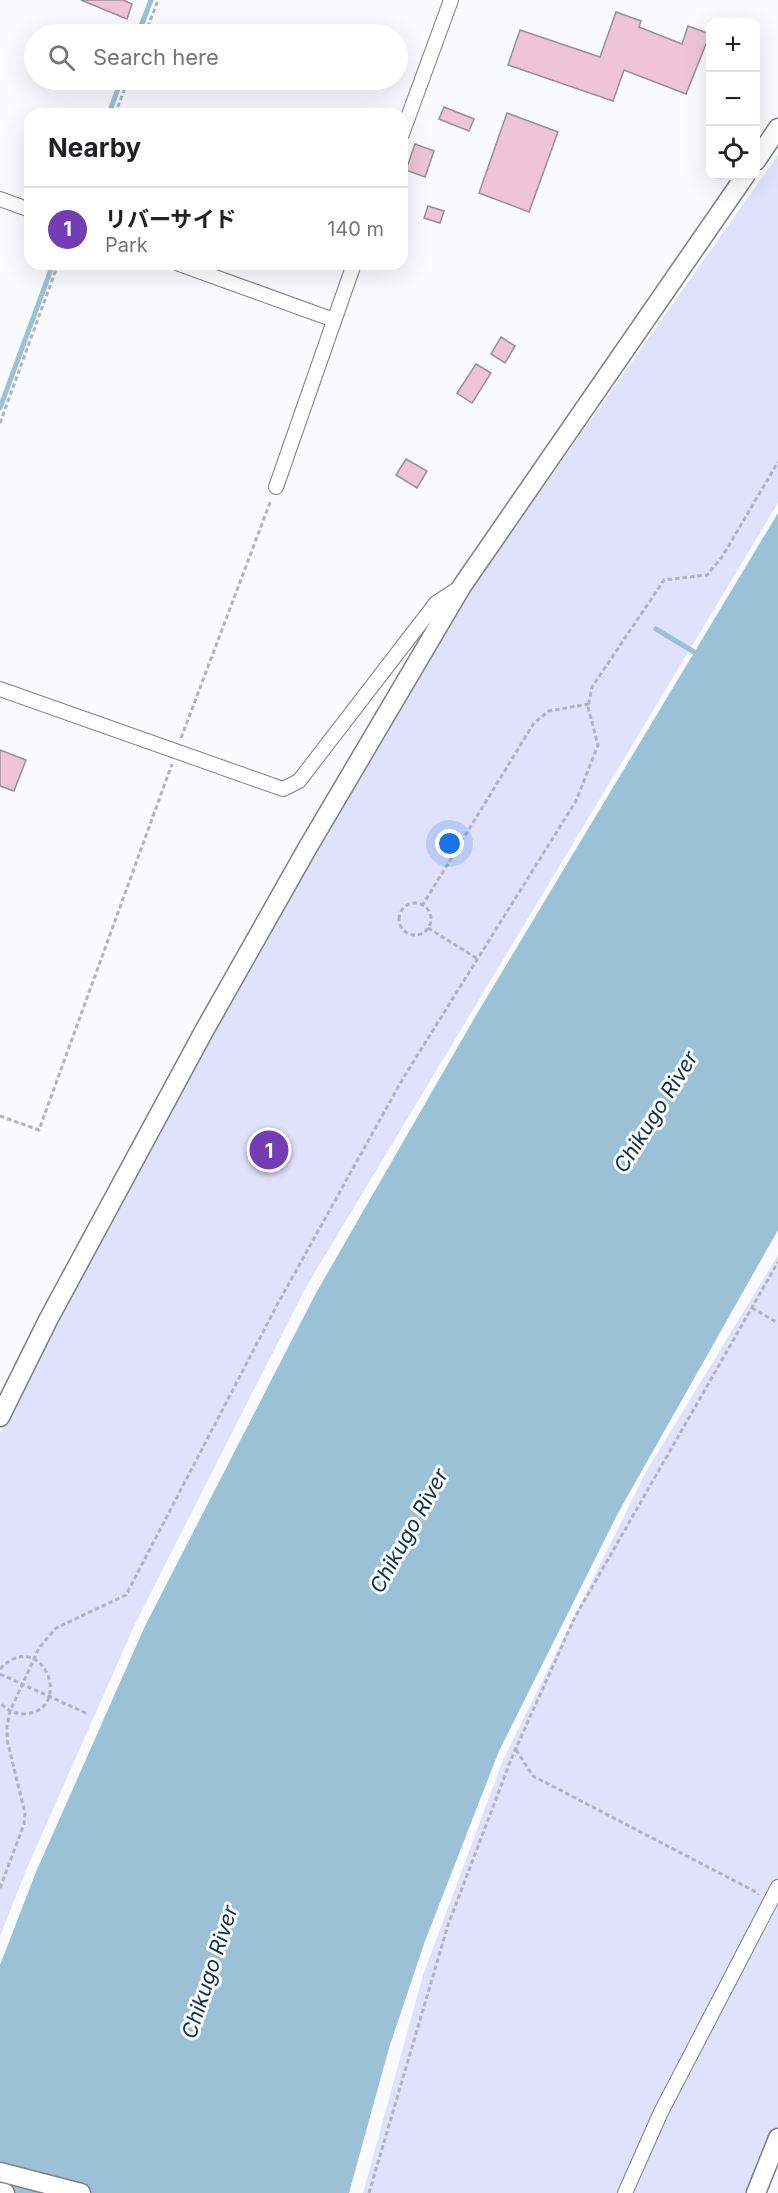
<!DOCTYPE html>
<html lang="en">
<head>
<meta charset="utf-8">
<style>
	body { margin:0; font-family:Inter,"Noto Sans JP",sans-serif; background:#f2f2f2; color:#202124 }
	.controls { position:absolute; right:18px; top:18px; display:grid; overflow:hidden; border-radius:12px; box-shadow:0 6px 24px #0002 }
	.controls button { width:54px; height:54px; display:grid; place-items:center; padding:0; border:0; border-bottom:2px solid #e0e0e0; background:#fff; color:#202124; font:30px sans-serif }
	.you { position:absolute; left:450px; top:844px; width:21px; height:21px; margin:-15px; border:4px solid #fff; border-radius:50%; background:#1a73e8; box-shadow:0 0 0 9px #1a73e833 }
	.badge { display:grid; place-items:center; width:39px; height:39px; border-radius:50%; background:#733eb5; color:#fff; font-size:20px; font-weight:700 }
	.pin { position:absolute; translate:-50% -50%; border:3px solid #fff; box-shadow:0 2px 6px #0006 }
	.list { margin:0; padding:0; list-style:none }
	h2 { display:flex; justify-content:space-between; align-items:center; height:78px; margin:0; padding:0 24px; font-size:26px }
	h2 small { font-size:20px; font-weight:400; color:#757577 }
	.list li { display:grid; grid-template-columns:39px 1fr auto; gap:18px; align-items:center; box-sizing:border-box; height:84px; padding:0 24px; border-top:2px solid #e0e0e0 }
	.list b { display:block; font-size:22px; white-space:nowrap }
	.list p { margin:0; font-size:20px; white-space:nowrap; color:#757577 }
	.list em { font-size:20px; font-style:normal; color:#757577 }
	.icon { flex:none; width:33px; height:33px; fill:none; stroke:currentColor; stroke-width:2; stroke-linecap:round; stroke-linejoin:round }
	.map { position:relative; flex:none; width:778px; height:2193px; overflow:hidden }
	.search { position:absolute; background:#fff; box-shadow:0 6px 24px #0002; left:24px; top:24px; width:384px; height:66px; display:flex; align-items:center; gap:15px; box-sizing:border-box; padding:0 21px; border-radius:33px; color:#757577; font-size:22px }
	.panel { position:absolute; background:#fff; box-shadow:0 6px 24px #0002; left:24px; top:108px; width:384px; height:162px; border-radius:18px }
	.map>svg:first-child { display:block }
	.green { fill:#e0e1fc }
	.water { fill:#9bc1d6 }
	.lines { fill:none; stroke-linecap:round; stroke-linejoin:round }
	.stream { stroke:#9bc1d6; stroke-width:5 }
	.building { fill:#efc5d5; stroke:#969193; stroke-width:1.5 }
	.street-casing { stroke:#7f7f84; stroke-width:16 }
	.secondary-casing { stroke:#7f7f84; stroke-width:21 }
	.path { stroke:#b2b3b6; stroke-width:3; stroke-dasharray:4.5 3; stroke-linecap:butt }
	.street { stroke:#fff; stroke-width:14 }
	.secondary { stroke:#fff; stroke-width:18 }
	.labels { text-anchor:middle; stroke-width:6; stroke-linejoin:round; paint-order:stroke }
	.water-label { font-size:21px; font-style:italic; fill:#0f3041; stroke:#fafbfe }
</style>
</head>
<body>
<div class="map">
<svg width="778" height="2193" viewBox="0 0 778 2193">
	<rect width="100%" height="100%" fill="#fafbfe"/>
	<path class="green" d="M778 155V503L306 1287 135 1624 27 1868 0 1936V1433L16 1399 223 1013 469 592Z
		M778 1255V2133L750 2193H363L423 1975 503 1760 647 1470Z"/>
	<path class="water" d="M778 513V1230L618 1513 499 1751 425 1941 389 2048 349 2193H0V1965L36 1872 145 1626 316 1293 475 1017Z"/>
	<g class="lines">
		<path class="stream" d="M138 34 151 0
			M109 114 121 80
			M0 408 53 264
			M656 629 699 655"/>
	</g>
	<path class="building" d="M81 0H123L132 4 127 19Z
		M616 12 641 21 639 27 682 44 688 26 710 34 686 94 624 70 613 101 508 65 520 30 600 57Z
		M444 107 474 119 469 131 439 119Z
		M507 113 558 132 529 212 479 193Z
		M415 144 434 151 425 177 406 170Z
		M428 206 444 211 440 223 424 218Z
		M501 337 515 346 505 363 491 354Z
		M476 364 491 373 472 403 457 393Z
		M406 459 427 471 417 488 396 475Z
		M0 750 26 760 14 791 0 786Z"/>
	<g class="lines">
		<defs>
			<path id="street" d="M402 134 451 0
				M0 199 30 210
				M179 264 334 320
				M276 487 354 264
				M0 689 283 789 299 781 436 603 459 588
				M625 2193 661 2112 778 1887"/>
			<path id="secondary" d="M756 161 778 128
				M0 1417 48 1320 204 1031 308 847 462 586 745 176
				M0 2172 81 2193
				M0 2192 5 2193
				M756 2193 778 2138"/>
		</defs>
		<use href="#street" class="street-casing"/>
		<use href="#secondary" class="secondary-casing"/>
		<path class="path" d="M145 34 157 3 151 0
			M115 114 128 80
			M0 423 58 264
			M181 738 271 500
			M399 919a16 16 0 1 1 32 0a16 16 0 1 1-32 0Z
			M422 906 534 723 549 711 589 704
			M428 928 478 959
			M0 1116 39 1130 172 764
			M752 1308 778 1323
			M0 1669C42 1625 76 1711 24 1714 14 1714 6 1710 0 1702
			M0 1674 88 1714
			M516 1750 533 1776 756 1892 758 1895
			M0 1888 24 1824 25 1813 7 1740V1727L10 1711 39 1648 56 1628 126 1595 277 1305 402 1080 576 801 598 745 588 707 592 687 664 580 707 575 722 557 778 462
			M369 2193 448 1925 512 1757 575 1617 778 1262"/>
		<use href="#street" class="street"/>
		<use href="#secondary" class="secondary"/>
	</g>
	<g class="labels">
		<g class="water-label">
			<text transform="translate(656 1112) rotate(-58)" y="7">Chikugo River</text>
			<text transform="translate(409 1531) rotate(-61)" y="7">Chikugo River</text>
			<text transform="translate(210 1972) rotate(-72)" y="7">Chikugo River</text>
		</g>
	</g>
</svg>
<div class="controls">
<button>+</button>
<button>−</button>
<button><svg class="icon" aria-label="locate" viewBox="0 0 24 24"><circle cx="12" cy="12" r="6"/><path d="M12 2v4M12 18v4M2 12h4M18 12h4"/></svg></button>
</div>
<div class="you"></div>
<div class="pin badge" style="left:269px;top:1150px">1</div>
<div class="search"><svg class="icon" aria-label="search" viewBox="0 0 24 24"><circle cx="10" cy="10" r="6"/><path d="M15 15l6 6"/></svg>Search here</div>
<section class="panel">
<h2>Nearby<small></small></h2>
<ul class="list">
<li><span class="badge">1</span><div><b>リバーサイド</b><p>Park</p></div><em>140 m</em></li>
</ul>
</section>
</div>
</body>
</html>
